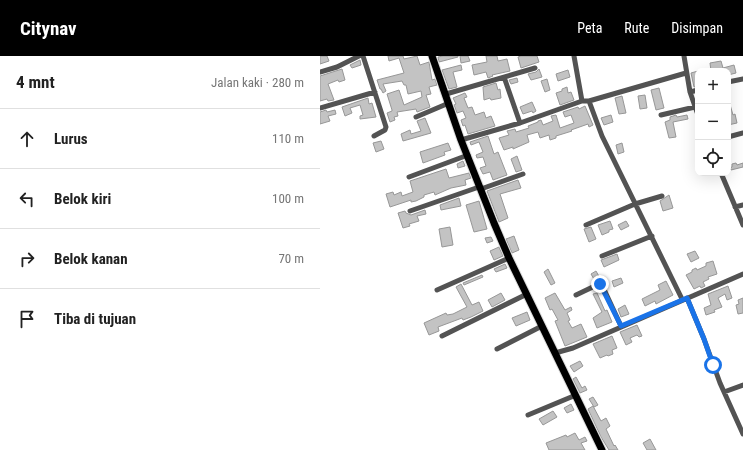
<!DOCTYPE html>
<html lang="id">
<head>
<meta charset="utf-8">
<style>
	body { margin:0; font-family:"Roboto Condensed",sans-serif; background:#f2f2f2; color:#222 }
	.controls { position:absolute; right:12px; top:12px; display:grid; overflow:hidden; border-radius:8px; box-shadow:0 4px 16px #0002 }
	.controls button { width:36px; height:36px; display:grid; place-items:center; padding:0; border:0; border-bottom:1px solid #e0e0e0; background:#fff; color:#222; font:20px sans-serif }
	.stop { position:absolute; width:12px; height:12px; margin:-9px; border:3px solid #1a73e8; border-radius:50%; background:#fff }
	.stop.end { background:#1a73e8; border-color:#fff; box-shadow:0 1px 4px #0008 }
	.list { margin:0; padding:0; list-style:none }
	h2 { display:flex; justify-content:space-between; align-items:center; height:52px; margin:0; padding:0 16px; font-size:17px }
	h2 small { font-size:13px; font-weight:400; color:#767676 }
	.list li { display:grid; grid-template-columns:26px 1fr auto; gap:12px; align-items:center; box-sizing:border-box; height:60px; padding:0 16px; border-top:1px solid #e0e0e0 }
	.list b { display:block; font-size:15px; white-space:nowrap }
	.list em { font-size:13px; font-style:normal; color:#767676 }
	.icon { flex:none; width:22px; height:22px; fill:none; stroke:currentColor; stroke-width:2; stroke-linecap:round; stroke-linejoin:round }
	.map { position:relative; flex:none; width:423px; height:394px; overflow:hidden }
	header { display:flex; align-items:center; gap:24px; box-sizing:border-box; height:56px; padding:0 20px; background:#000; color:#fff }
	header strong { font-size:19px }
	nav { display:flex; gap:22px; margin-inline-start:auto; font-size:14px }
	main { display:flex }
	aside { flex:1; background:#fff }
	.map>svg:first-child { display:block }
	.building { fill:#c3c3c3; stroke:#979797 }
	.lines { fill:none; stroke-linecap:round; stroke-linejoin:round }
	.highway-casing { stroke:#dbdbdb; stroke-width:9 }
	.minor { stroke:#535353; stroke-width:5 }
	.highway { stroke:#000; stroke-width:7 }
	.route { stroke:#1a73e8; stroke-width:5 }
</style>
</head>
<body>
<header>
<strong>Citynav</strong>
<nav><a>Peta</a><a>Rute</a><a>Disimpan</a></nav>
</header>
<main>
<aside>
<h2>4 mnt<small>Jalan kaki · 280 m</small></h2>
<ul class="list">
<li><svg class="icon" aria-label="ahead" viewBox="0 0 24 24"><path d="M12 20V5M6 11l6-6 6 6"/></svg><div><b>Lurus</b></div><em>110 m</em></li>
<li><svg class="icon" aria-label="left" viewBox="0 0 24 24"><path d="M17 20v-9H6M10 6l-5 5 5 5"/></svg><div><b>Belok kiri</b></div><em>100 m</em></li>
<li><svg class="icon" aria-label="right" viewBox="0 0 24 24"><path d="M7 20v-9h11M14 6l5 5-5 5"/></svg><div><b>Belok kanan</b></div><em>70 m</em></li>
<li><svg class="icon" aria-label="arrive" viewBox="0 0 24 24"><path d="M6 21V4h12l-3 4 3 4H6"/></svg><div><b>Tiba di tujuan</b></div></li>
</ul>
</aside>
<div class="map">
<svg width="423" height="394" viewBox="0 0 423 394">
	<rect width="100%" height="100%" fill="#fff"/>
	<path class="building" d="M0 0H7L9 5 0 8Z
		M68 0H83L84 3 97 0 100 9 109 6 112 24 115 23 117 29 109 31 111 38 106 39 110 51 97 56 96 53 77 56 78 60 74 61 75 64 70 66 67 57 72 55V54L67 38 79 34 84 49 102 41 101 35 88 38 86 29H84L82 25 63 28 66 35 63 37 61 33H60L57 24 84 17 79 2 69 5Z
		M123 0H138V1L119 6 118 1Z
		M140 0H148L150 5 141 7Z
		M166 0H177L178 5 187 3 190 15 172 19 173 20 168 22 166 16 154 19 152 9 167 6Z
		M201 0H217L219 6 201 12 198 1Z
		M40 4 41 9 32 12 30 9Z
		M401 5 403 12 414 9 416 17 408 19V15H391L390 7Z
		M141 9 142 14 133 16 137 31 129 33 122 14Z
		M22 13 25 24 19 26 18 24 8 28 14 44 8 45 7 43 0 45V20Z
		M219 13 222 21 211 24 208 18 216 16Z
		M248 14 250 21 238 25 236 18Z
		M378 15V30L374 31 371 17Z
		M197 22 198 26 191 28 189 24Z
		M227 23 230 34 225 36 221 25Z
		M176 27 178 34 180 33 181 42 171 44 170 42 164 44 163 31Z
		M247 31 248 37 251 36 254 44 240 49 236 37 242 35V33Z
		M339 32 344 52 336 54 331 34Z
		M145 37 147 41 144 42 148 52 152 51 155 59 164 56 166 62 171 60 175 70 148 78 145 69 143 70 141 64 146 62 143 55 137 57 134 49 136 48 133 42Z
		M325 39 327 52 320 53 318 40Z
		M302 40 306 57 299 58 295 42Z
		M48 42 49 48 52 47 56 61 40 63V60L43 59 40 49 30 52 32 57 25 60 22 51Z
		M408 45H409L413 59 415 58 417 67 408 69Z
		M212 46 216 55 213 57 212 55 203 58 200 51Z
		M265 50 273 69 269 71 268 68 251 74 252 75 236 80V82L230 84 229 79 220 82 218 76 207 79 209 86 193 93V91L184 94 179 82 189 79 187 75 195 73 196 76 209 72 208 70 218 66V65L221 64 223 69 233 65 231 60 236 59 240 72 254 67 251 59 245 61 243 56 258 51 259 53Z
		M6 54 7 56 15 54 16 58 8 60 10 65 0 68V56Z
		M291 59 293 66 284 69 281 62Z
		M356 59 357 61 367 59 368 63 353 66 356 81 349 82 345 66 350 64V61Z
		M105 62 111 77 83 85 81 78 90 74 91 78 101 75 97 65Z
		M168 80 174 98 178 96 187 119 173 124 170 116 163 118 160 112 166 110 163 101 157 102 156 99 163 96 159 86 151 89 150 86Z
		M61 85 64 93 56 96 53 87Z
		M128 87 131 94 124 96 125 99 103 107 100 96Z
		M302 87 304 96 298 98 296 89Z
		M197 100 202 114 196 116 191 103Z
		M143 105 145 110 138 112 137 108Z
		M416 107 417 109 423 107V111L411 114 410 112 412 111V108Z
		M126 113 129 122 149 117 151 122 145 124 146 129 131 132 115 139 114 136 104 139V141L96 145 91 146V144L70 151 66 138 73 136 74 139 81 136 82 140 93 136 90 125Z
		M198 124 201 132 180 138 188 162 179 166 167 135Z
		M349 139 353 152 343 155 340 145Z
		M139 142 141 150 121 154 120 149Z
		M159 145 167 173 154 176 146 149Z
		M105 154 106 158 97 160 99 165 89 168 90 170 83 172 78 157 85 155 86 157 91 159Z
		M290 165 293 173 289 174V176L282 179 278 169Z
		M306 165 309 170 301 174 298 169Z
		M130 171 133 189 122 191 119 173Z
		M271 171 276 183 269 186 264 173Z
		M194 180 199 194 192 197 186 183Z
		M171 181 173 185 167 187 165 182Z
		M179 191 183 200 174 204 170 195Z
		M375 195 379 202 371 206 367 198Z
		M297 198 299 204 284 211 281 204Z
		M393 205 397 218 388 221 389 223 383 226 385 230 381 232 380 230 374 233 366 219 372 216V214L376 212 377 214 386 210V207Z
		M185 208 187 212 176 216 174 213Z
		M228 213 235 227 231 229 224 216Z
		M276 215 281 224 275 225 271 218Z
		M162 219 163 221 144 229 143 227Z
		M301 222 303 227 294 231 292 225Z
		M346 225 353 239 336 248 335 245 325 250 322 243 340 234 338 229Z
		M141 228 152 249 159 246 163 255 151 261 143 264 142 262 118 271 119 275 109 279 104 267 126 257 127 259 133 258 147 251 136 231Z
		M408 230 412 242 407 244 405 238 398 242 402 251 394 254 395 256 386 259 384 252 391 249 388 238Z
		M181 237 185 244 172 251 168 244Z
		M235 237 245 254 251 251 252 254 247 257 250 264 248 265 252 272 261 268 267 281 245 290 235 265 238 264 232 253 230 254 225 242Z
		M277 237 285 255 287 254 292 266 277 272 273 262 282 256 273 238Z
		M423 242V257L418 258 416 249 419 248 418 244Z
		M305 249 309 258 301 261 298 253Z
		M207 256 210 264 196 270 192 262Z
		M317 269 322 280 319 281 317 279 310 282 312 286 306 289 300 276Z
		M292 280 297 292 292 294 293 298 288 300 287 299 280 302 273 288Z
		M260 305 263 310 254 316 250 310Z
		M256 321 262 332 265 330 267 334 260 337 253 323Z
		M273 341 278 349 274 351 269 343Z
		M251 348 254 354 247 357 244 352Z
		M273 350 281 365 286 362 290 370 286 373 294 390 295 389 298 394H289L281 381 268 353Z
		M233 355 237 361 223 369 219 363Z
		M255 377 259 384 265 381 267 385 261 387 265 394H229L226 387 246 379 247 381Z
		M330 383 336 394H327L323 387Z"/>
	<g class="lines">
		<defs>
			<path id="highway" d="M112 0 141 84 174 167 189 202 282 394"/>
		</defs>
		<use href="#highway" class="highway-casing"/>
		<path class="minor" d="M43 0 66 71 65 74 54 80
			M254 0 262 45
			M364 0 370 36 378 59
			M0 16 17 11 39 0
			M184 21 200 67
			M408 26 423 23
			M370 36 378 34
			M126 38 215 12
			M269 45 282 80 362 243
			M0 52 55 36
			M341 59 375 51
			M96 61 129 47
			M408 81 423 77
			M141 84 200 67 262 45H269L366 17
			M401 117 423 169
			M89 121 148 99
			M161 133 203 118
			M415 151 423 149
			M90 155 159 131
			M266 169 315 148 342 140
			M282 200 332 180
			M117 234 189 202
			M256 239 279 228 282 229 301 270
			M367 242 384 283 400 327 423 378
			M122 280 207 238
			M177 293 222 270
			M235 297 253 292 423 218
			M404 336 423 329
			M208 359 256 339"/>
		<use href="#highway" class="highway"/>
	</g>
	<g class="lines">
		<path class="route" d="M280 228 301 270 367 242 384 283 393 309"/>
	</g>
</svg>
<div class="controls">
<button>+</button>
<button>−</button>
<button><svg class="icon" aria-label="locate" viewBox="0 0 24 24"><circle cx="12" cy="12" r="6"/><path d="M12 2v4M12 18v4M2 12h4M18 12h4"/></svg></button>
</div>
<div class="stop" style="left:393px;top:309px"></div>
<div class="stop end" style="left:280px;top:228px"></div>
</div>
</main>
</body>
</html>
